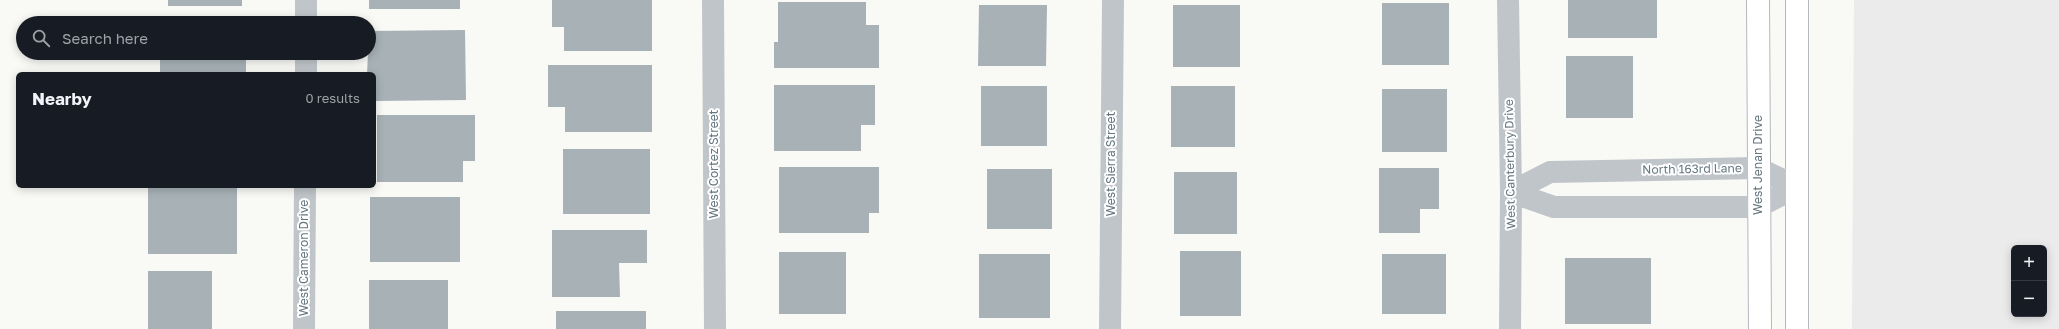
<!DOCTYPE html>
<html lang="en">
<head>
<meta charset="utf-8">
<style>
	body { margin:0; font-family:"Golos Text",sans-serif; background:#20242c; color:#f1f3f6 }
	.controls { position:absolute; right:12px; bottom:12px; display:grid; overflow:hidden; border-radius:6px; box-shadow:0 2px 10px #0003 }
	.controls button { width:36px; height:36px; display:grid; place-items:center; padding:0; border:0; border-bottom:1px solid #363941; background:#171b24; color:#f1f3f6; font:20px sans-serif }
	.list { margin:0; padding:0; list-style:none }
	h2 { display:flex; justify-content:space-between; align-items:center; height:52px; margin:0; padding:0 16px; font-size:17px }
	h2 small { font-size:13px; font-weight:400; color:#9ea1a6 }
	.icon { flex:none; width:22px; height:22px; fill:none; stroke:currentColor; stroke-width:2; stroke-linecap:round; stroke-linejoin:round }
	.map { position:relative; flex:none; width:2059px; height:329px; overflow:hidden }
	.search { position:absolute; background:#171b24; box-shadow:0 2px 10px #0003; left:16px; top:16px; width:360px; height:44px; display:flex; align-items:center; gap:10px; box-sizing:border-box; padding:0 14px; border-radius:22px; color:#9ea1a6; font-size:15px }
	.panel { position:absolute; background:#171b24; box-shadow:0 2px 10px #0003; left:16px; top:72px; width:360px; height:116px; border-radius:6px }
	.map>svg:first-child { display:block }
	.built { fill:#eaebea; fill-rule:evenodd }
	.building { fill:#a7b1b6 }
	.lines { fill:none; stroke-linecap:round; stroke-linejoin:round }
	.secondary-casing { stroke:#b3b9bd; stroke-width:24 }
	.street { stroke:#c0c5c9; stroke-width:22 }
	.secondary { stroke:#fff; stroke-width:22 }
	.labels { text-anchor:middle; stroke-width:4; stroke-linejoin:round; paint-order:stroke }
	.street-label { font-size:12px; fill:#657781; stroke:#fff }
</style>
</head>
<body>
<div class="map">
<svg width="2059" height="329" viewBox="0 0 2059 329">
	<rect width="100%" height="100%" fill="#f9f9f6"/>
	<path class="built" d="M1854 0H2059V329H1852ZM2014 248H2044V314H2014Z"/>
	<path class="building" d="M168 0H242V6H168Z
		M369 0H460V9H369Z
		M552 0H652V51H564V27H552Z
		M1568 0H1657V38H1568Z
		M778 2H866V25H879V68H774V42H778Z
		M1382 3H1449V65H1382Z
		M979 5H1047L1046 66H978Z
		M1173 5H1240V67H1173Z
		M465 30 466 100 374 101V74H367L369 31Z
		M160 53H246V74H160Z
		M1566 56H1633V118H1566Z
		M548 65H652V132H565V107H548Z
		M774 85H875V125H861V151H774Z
		M981 86H1047V146H981Z
		M1171 86H1235V147H1171Z
		M1382 89H1447V152H1382Z
		M377 115H475V161H463V182H377Z
		M563 149H650V214H563Z
		M779 167H879V213H869V233H779Z
		M1379 168H1439V209H1420V233H1379Z
		M987 169H1052V229H987Z
		M1174 172H1237V234H1174Z
		M148 188H237V254H148Z
		M370 197H460V262H370Z
		M552 230H647V263H619L620 297H552Z
		M1180 251H1241V316H1180Z
		M779 252H846V314H779Z
		M979 254H1050V318H979Z
		M1382 254H1446V314H1382Z
		M1565 258H1651V324H1565Z
		M148 271H212V329H148Z
		M369 280H448V329H369Z
		M556 311H646V329H556Z"/>
	<g class="lines">
		<defs>
			<path id="secondary" d="M1758 0 1760 329
				M1797 329V0"/>
		</defs>
		<use href="#secondary" class="secondary-casing"/>
		<path class="street" d="M713 0 715 329
			M1508 0 1511 192 1510 329
			M306 23V0
			M306 74V53
			M1511 192 1550 172 1758 168 1797 187
			M1511 192 1554 207H1758L1797 187
			M304 329 305 186
			M1110 329 1113 0"/>
		<use href="#secondary" class="secondary"/>
	</g>
	<g class="labels">
		<g class="street-label">
			<text transform="translate(714 164) rotate(-90)" y="4">West Cortez Street</text>
			<text transform="translate(1111 164) rotate(-90)" y="4">West Sierra Street</text>
			<text transform="translate(1510 164) rotate(-91)" y="4">West Canterbury Drive</text>
			<text transform="translate(1758 165) rotate(-90)" y="4">West Jenan Drive</text>
			<text transform="translate(1692 169) rotate(-1)" y="4">North 163rd Lane</text>
			<text transform="translate(304 258) rotate(-90)" y="4">West Cameron Drive</text>
		</g>
	</g>
</svg>
<div class="controls">
<button>+</button>
<button>−</button>
</div>
<div class="search"><svg class="icon" aria-label="search" viewBox="0 0 24 24"><circle cx="10" cy="10" r="6"/><path d="M15 15l6 6"/></svg>Search here</div>
<section class="panel">
<h2>Nearby<small>0 results</small></h2>
<ul class="list">
</ul>
</section>
</div>
</body>
</html>
